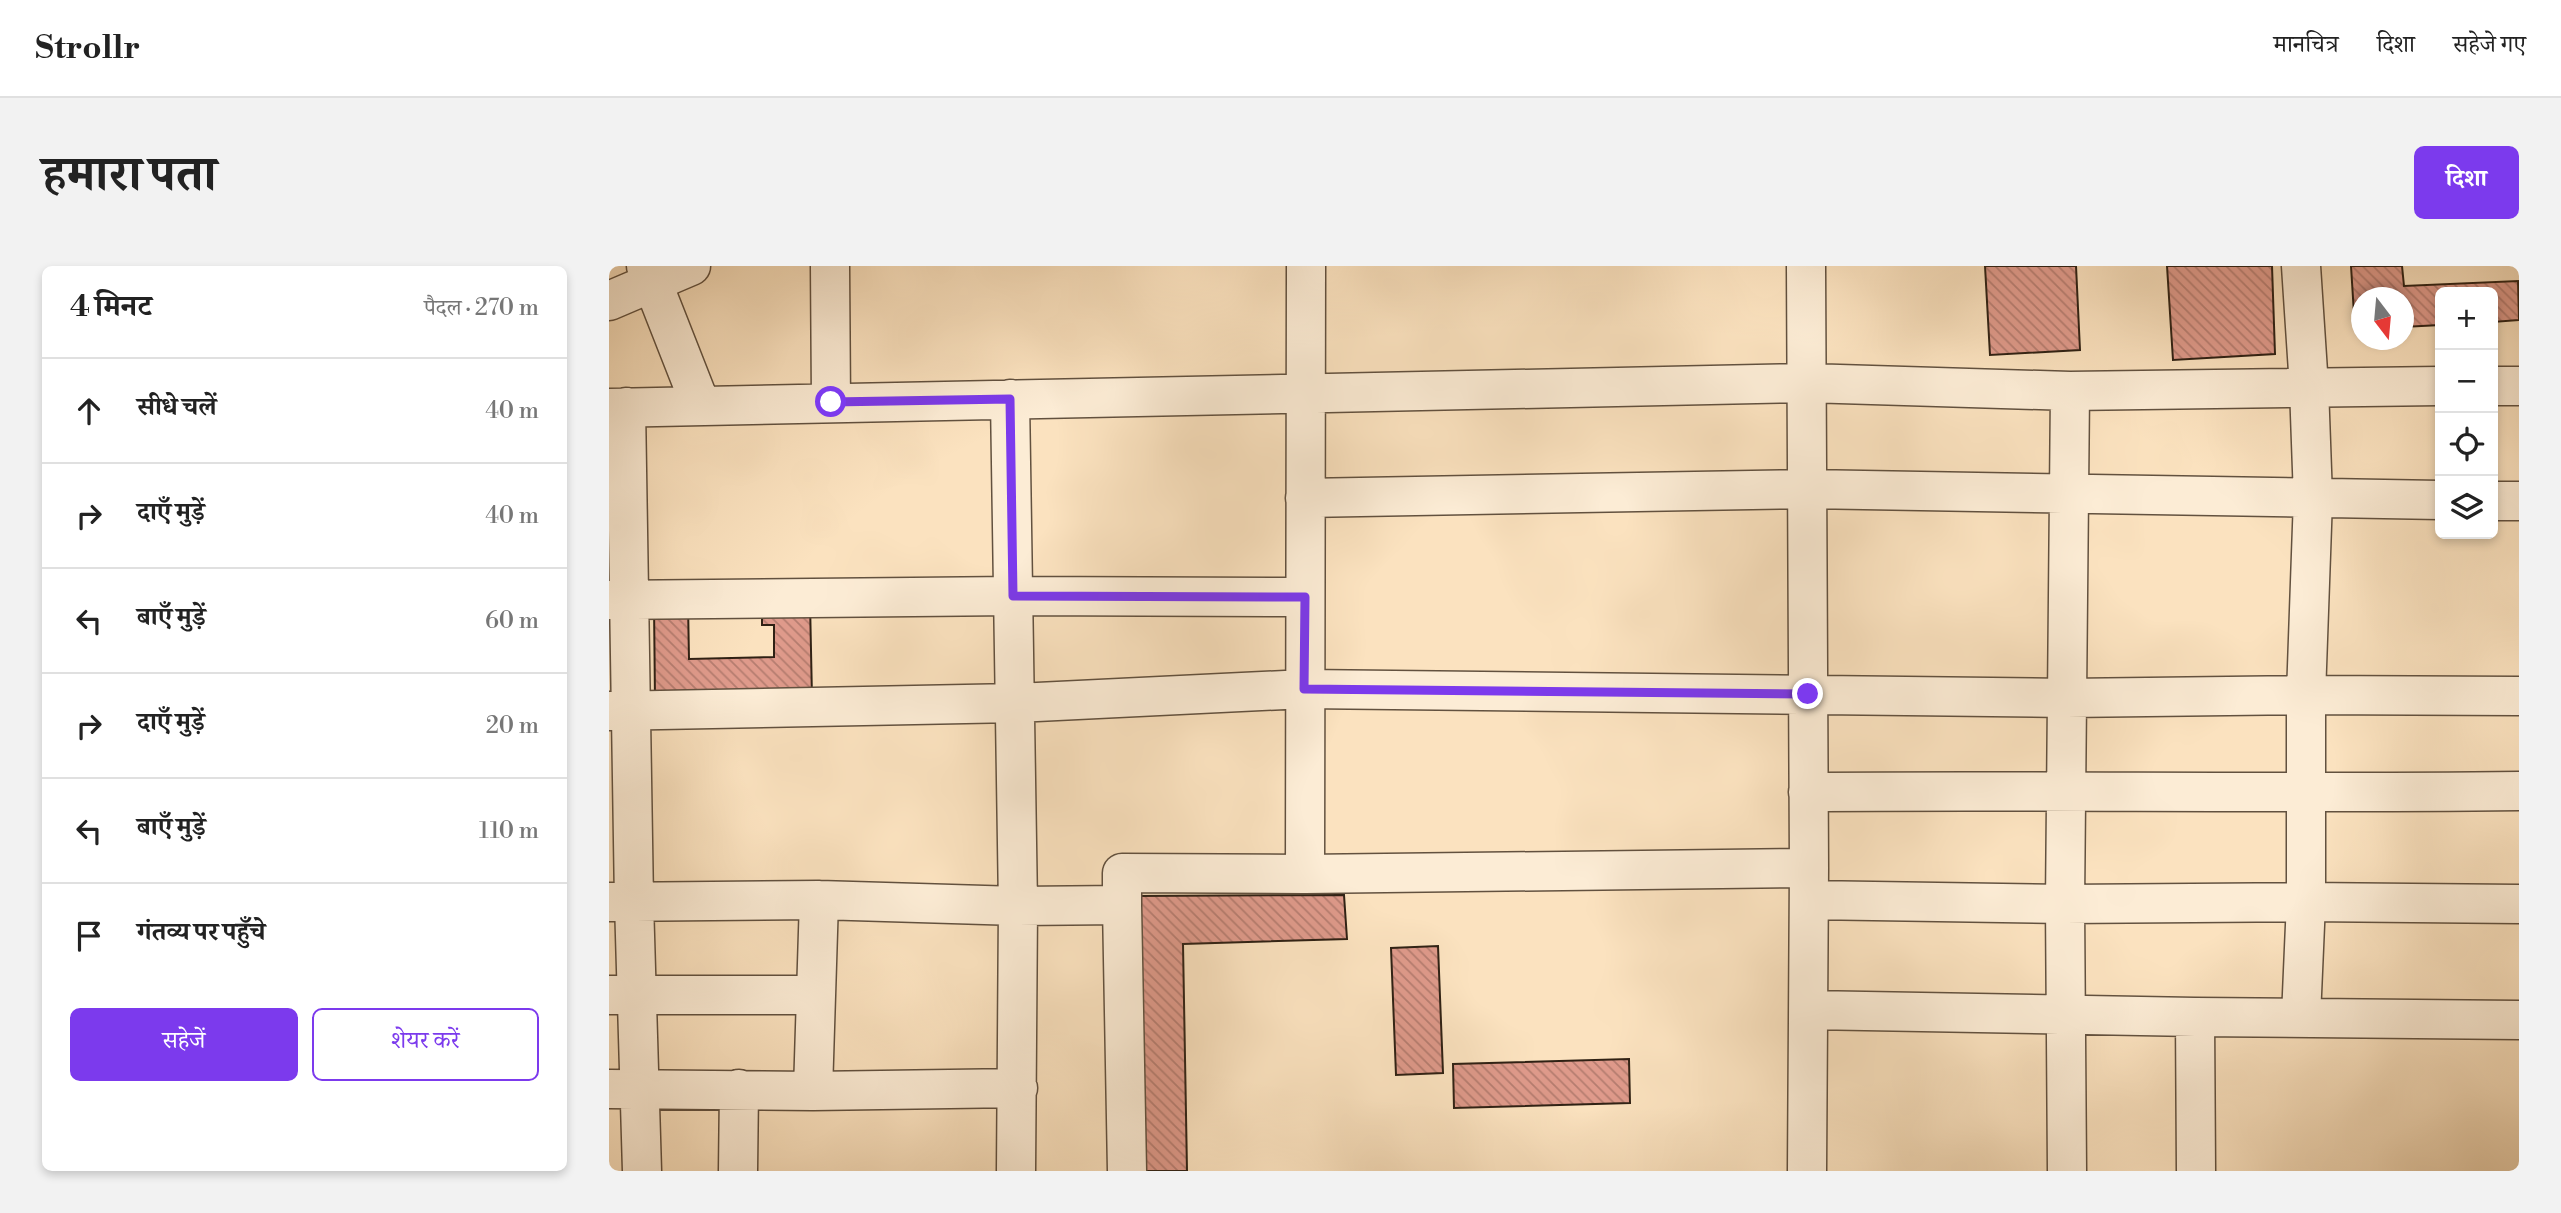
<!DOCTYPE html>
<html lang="hi">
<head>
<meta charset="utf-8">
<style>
	body { margin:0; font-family:"Libre Bodoni","Noto Serif Devanagari",serif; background:#f2f2f2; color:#222 }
	.controls { position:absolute; right:21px; top:21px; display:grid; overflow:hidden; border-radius:10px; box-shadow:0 4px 10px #0003 }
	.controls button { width:63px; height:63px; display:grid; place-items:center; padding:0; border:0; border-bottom:2px solid #e0e0e0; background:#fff; color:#222; font:35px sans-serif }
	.compass { position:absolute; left:1742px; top:21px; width:63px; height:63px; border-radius:50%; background:#fff; box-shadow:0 4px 10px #0003; rotate:164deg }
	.stop { position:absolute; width:21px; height:21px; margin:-16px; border:5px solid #7c3aed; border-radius:50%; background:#fff }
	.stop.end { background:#7c3aed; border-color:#fff; box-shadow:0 2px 7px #0008 }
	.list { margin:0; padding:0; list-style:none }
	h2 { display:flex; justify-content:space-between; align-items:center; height:91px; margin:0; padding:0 28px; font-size:30px }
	h2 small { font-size:23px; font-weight:400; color:#767676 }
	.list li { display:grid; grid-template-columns:46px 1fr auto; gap:21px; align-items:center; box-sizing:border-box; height:105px; padding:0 28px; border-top:2px solid #e0e0e0 }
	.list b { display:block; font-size:26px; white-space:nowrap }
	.list em { font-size:23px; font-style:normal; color:#767676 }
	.actions { display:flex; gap:14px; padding:21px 28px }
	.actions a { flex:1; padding:16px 0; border:2px solid #7c3aed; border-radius:10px; text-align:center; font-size:24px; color:#7c3aed }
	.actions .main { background:#7c3aed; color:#fff }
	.icon { flex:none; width:38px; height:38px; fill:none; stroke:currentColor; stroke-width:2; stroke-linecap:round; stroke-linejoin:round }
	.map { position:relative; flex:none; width:1910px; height:905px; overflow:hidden; border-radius:10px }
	header { display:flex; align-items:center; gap:42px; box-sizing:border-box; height:98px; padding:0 35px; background:#fff; border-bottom:2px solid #e0e0e0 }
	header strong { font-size:33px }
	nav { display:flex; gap:38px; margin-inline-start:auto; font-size:24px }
	.intro { display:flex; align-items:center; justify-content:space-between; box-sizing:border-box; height:168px; padding:0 42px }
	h1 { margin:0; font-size:49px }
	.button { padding:18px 32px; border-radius:10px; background:#7c3aed; color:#fff; font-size:24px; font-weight:700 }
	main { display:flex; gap:42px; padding:0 42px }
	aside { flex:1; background:#fff; border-radius:10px; box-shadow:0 4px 10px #0003 }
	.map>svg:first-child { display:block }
	.building { fill:url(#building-back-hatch); stroke:#2f2114; stroke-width:2 }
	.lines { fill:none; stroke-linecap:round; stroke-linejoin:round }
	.minor-casing { stroke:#62513f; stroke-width:41 }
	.minor { stroke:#fcecd5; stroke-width:38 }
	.route { stroke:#7c3aed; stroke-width:9 }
</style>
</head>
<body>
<header>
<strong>Strollr</strong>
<nav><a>मानचित्र</a><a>दिशा</a><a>सहेजे गए</a></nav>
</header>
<div class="intro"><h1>हमारा पता</h1><a class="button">दिशा</a></div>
<main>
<aside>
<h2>4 मिनट<small>पैदल · 270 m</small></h2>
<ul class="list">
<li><svg class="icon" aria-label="ahead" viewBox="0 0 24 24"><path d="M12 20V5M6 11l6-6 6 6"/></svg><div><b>सीधे चलें</b></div><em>40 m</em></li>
<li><svg class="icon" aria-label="right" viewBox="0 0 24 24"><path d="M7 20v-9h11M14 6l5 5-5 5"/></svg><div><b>दाएँ मुड़ें</b></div><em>40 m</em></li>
<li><svg class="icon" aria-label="left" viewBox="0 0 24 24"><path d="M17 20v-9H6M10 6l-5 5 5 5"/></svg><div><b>बाएँ मुड़ें</b></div><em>60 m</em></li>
<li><svg class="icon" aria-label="right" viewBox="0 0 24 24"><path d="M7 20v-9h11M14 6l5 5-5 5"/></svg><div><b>दाएँ मुड़ें</b></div><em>20 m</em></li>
<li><svg class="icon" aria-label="left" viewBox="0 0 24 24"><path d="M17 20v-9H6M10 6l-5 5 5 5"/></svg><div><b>बाएँ मुड़ें</b></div><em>110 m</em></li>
<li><svg class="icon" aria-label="arrive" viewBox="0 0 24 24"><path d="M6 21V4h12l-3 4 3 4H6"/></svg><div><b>गंतव्य पर पहुँचे</b></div></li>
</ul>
<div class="actions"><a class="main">सहेजें</a><a>शेयर करें</a></div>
</aside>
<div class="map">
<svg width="1910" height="905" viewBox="0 0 1910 905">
	<defs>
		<pattern id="building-back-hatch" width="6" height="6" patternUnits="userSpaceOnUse" patternTransform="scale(1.75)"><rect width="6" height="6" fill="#df9a8b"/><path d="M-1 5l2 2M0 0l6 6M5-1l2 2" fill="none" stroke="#b57d70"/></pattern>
	</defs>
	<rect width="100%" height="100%" fill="#fbe2bf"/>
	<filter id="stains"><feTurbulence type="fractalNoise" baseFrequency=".00286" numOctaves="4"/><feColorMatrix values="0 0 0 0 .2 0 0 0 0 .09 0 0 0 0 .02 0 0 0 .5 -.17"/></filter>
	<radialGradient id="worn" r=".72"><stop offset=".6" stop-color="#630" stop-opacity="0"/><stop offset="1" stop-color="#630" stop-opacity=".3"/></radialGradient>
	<path class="building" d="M1376 0H1467L1471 84 1381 89Z
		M1558 0H1663L1666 88 1564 94Z
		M1742 0H1793L1795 20 1909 15 1910 54 1884 56V26H1831V59L1794 61V32H1752V64H1746Z
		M201 336 203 432 46 434 45 339 79 338 80 393 165 391V359H153V337Z
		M735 629 738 673 574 678 578 905H533L527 630Z
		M829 680 834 807 787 809 782 682Z
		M1020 793 1021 837 845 842 844 798Z"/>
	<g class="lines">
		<defs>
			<path id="minor" d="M37 0 92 140
				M221 0 222 136
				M1197 0 1200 602 1198 905
				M1692 0 1700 121 1704 232 1697 429V636L1692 751
				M0 35 82 0
				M1884 120H1910
				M401 133 409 640 407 905
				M17 141 25 636 33 905
				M0 142 1198 117 1461 125 1831 120
				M696 232 1198 223 1831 234
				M1884 235H1910
				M0 334 404 330 696 331
				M0 445 407 437 696 423 1458 432 1697 429 1910 430
				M1199 526C1436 524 1673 528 1910 525
				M696 608 697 0
				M1200 634 1456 638 1697 636 1910 638
				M0 636 210 634 409 640 513 639V607L696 608 1200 602
				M513 639 518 905
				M0 729H206
				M1200 744 1586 751 1910 754
				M1586 751 1587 905
				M0 823 204 825 409 822
				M204 825 210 634
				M129 905 130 823
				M1458 905 1456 638 1461 125"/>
		</defs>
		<use href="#minor" class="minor-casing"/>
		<use href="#minor" class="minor"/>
	</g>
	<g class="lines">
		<path class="route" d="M222 136 401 133 404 330 696 331 695 423 1199 428"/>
	</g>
	<rect width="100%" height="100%" filter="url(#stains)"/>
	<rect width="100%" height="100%" fill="url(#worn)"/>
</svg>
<div class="controls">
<button>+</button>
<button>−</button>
<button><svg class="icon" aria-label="locate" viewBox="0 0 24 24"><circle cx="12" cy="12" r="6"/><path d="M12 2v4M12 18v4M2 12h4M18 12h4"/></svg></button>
<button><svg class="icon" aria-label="layers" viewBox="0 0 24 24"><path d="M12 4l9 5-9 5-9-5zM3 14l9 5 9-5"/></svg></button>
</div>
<svg class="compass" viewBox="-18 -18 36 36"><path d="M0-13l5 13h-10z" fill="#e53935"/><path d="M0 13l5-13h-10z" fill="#767676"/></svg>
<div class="stop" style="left:222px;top:136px"></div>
<div class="stop end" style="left:1199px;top:428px"></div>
</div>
</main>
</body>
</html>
